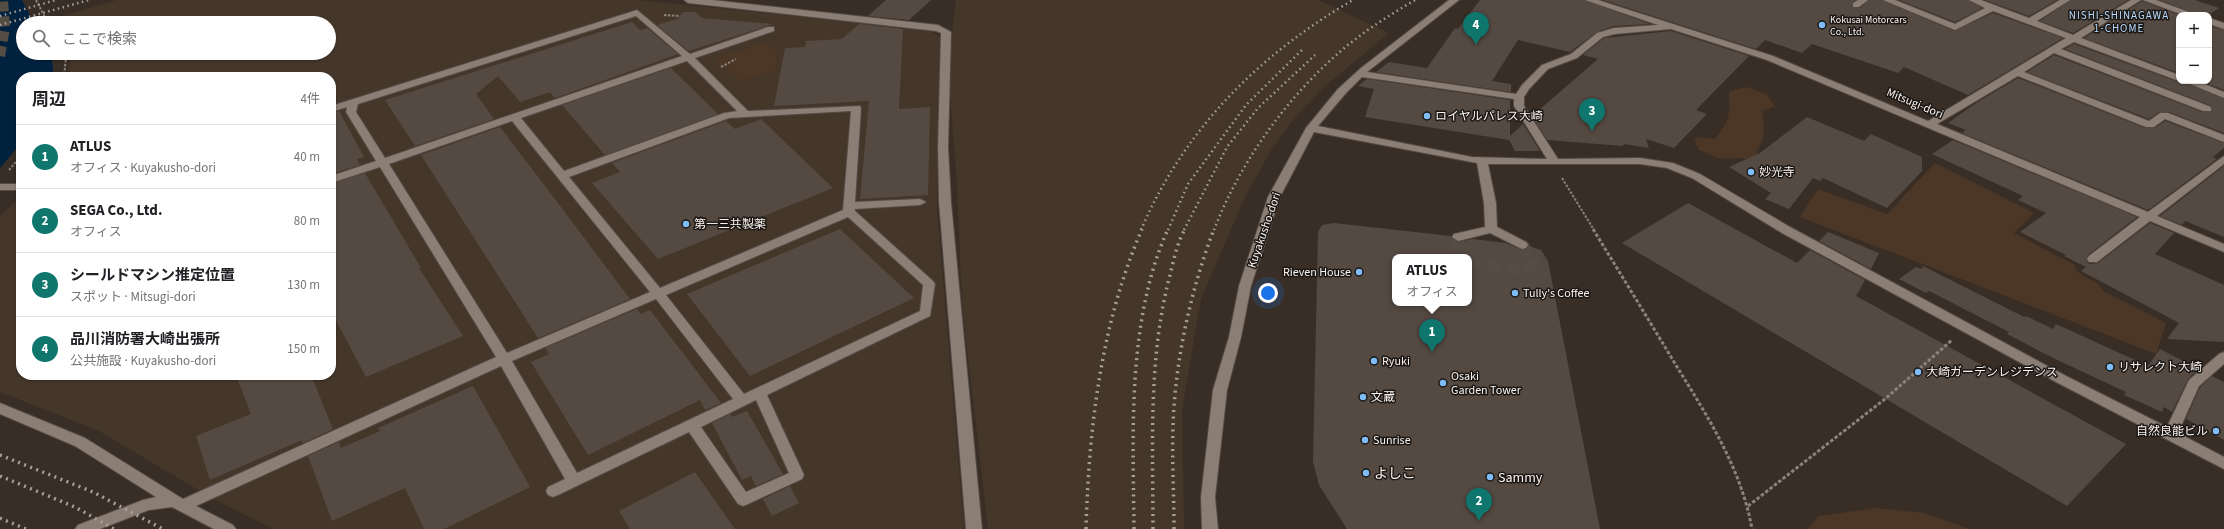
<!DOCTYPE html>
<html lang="ja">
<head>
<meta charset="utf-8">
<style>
	body { margin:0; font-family:"Source Sans 3","Noto Sans JP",sans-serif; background:#f6f6f6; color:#202124 }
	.controls { position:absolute; right:12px; top:12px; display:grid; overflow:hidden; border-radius:8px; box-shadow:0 1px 3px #0004 }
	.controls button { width:36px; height:36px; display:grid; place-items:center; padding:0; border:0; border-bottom:1px solid #e0e0e0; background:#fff; color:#202124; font:20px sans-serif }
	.you { position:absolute; left:1268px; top:293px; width:14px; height:14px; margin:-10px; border:3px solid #fff; border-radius:50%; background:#1a73e8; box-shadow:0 0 0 6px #1a73e833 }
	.badge { display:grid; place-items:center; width:26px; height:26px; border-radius:50%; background:#0f766e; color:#fff; font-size:13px; font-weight:700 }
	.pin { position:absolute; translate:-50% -33px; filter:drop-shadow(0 1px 2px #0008) }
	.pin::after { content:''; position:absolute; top:21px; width:14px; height:12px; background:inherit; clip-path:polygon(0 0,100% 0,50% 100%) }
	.popup { position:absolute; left:1392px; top:254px; width:80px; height:52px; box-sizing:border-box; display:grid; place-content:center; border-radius:8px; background:#fff; filter:drop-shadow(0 1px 3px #0005); font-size:13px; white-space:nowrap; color:#757577 }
	.popup b { font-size:15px; color:#202124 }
	.popup::after { content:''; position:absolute; left:50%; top:100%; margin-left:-8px; border:8px solid transparent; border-top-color:#fff }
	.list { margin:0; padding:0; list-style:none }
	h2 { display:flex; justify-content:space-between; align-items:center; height:52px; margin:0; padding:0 16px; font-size:17px }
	h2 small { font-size:13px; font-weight:400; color:#757577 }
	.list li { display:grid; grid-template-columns:26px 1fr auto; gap:12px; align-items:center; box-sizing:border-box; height:64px; padding:0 16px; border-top:1px solid #e0e0e0 }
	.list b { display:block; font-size:15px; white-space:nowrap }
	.list p { margin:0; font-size:13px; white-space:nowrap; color:#757577 }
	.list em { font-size:13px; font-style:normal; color:#757577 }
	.icon { flex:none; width:22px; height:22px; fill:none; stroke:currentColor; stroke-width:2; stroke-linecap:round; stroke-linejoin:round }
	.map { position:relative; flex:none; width:2224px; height:529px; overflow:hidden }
	.search { position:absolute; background:#fff; box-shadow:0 1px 3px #0004; left:16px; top:16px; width:320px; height:44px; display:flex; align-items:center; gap:10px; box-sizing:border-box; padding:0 14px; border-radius:22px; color:#757577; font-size:15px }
	.panel { position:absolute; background:#fff; box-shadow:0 1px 3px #0004; left:16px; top:72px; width:320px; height:308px; border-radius:16px }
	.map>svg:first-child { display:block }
	.built { fill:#45362a }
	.green { fill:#4c3625 }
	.water { fill:#01223e }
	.building { fill:#554a42; fill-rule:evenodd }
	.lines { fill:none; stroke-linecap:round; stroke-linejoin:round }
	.minor-tunnel { stroke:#554c44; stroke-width:13; stroke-dasharray:13 6; stroke-linecap:butt }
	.highway-tunnel { stroke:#554c44; stroke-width:10; stroke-dasharray:10 5; stroke-linecap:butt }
	.minor-casing { stroke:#544b45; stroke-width:2 }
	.path-far1 { stroke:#8b827b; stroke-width:2; stroke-dasharray:2.5 1.5; stroke-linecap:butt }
	.path { stroke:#8b827b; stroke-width:3; stroke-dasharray:3.5 2; stroke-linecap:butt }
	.minor { fill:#8a7e75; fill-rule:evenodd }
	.rail-far1 { stroke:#a89f99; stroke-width:2.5; stroke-dasharray:1.5 3.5; stroke-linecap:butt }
	.rail { stroke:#a89f99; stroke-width:3.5; stroke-dasharray:2 4.5; stroke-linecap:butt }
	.poi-dot { fill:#7fbdf9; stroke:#1b1714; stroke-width:1.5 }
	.labels { text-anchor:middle; stroke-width:3; stroke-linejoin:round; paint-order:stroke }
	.far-poi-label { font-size:10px; fill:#faf3ee; stroke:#1b1714; text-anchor:start }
	.far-neighbourhood-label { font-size:11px; letter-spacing:1px; fill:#b8dafd; stroke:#1b1714 }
	.street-label { font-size:12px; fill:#faf3ee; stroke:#1b1714 }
	.poi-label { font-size:12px; fill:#faf3ee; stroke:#1b1714; text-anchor:start }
	.near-poi-label { font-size:14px; fill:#faf3ee; stroke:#1b1714; text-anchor:start }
</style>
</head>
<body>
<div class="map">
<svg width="2224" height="529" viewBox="0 0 2224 529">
	<rect width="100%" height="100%" fill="#382e26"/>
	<path class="built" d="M117 0H638L930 30 940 37 937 210 964 529H273L215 500 99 431 0 392V216L21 196V375H331V77H69L70 53H329V23H54L52 19Z
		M956 0H1318L1389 33 1324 87 1295 118 1271 150 1244 199 1201 299 1182 410 1184 529H988L962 305 957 183 948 70Z"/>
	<path class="green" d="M765 42 777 52 776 70 741 81 714 59Z
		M1747 87 1766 94 1775 106 1762 111C1764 126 1766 140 1756 152L1768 160 1766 164 1741 158 1729 159 1718 158 1699 150 1694 140 1699 137 1714 139C1722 131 1728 123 1729 111 1730 104 1728 99 1730 91Z
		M1935 163 2034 213 2014 233 2075 265 2076 271 2097 283 2103 291 2166 323 2156 354 1800 217 1818 189 1887 214Z
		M1876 508 1925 513 1969 529H1807L1819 516Z"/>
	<path class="water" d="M0 0H22L34 23H23V53H51L54 76 21 77V143L0 168Z"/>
	<path class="building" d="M886 0H931L909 20 868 16Z
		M1480 0H1584L1650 24 1614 26 1597 32 1570 52 1518 40 1492 81 1511 84V92L1376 72 1389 62 1427 68 1455 28 1458 29Z
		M1603 0H1855L1852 3 1853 8H1860L1869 0H1882L1954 31 1993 13 2063 38 1968 95 1904 67 1898 73 1812 44 1802 53 1765 40 1756 49Z
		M1899 0H1968L1982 8 1955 22Z
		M1985 0H2057L2029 16Z
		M2071 0H2128L2073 33 2040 21Z
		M2160 0H2195L2219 8 2209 15H2198Z
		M2142 1 2179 15V73L2084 38Z
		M683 12H695L702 18 773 24 689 51 657 25 677 19Z
		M632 22 640 30 647 28 678 54 555 98 550 92 520 102 498 76 476 94 494 119 415 146 385 100Z
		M859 24 903 29 899 109 930 107 928 195 860 199 869 101 774 106 785 48 805 47 806 41 842 39Z
		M2209 26 2224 30V90L2201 81H2209Z
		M1671 31 1749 56 1696 110 1707 114 1674 148 1646 139 1649 148 1624 144 1623 146 1547 140 1532 116 1598 59 1583 55 1604 38Z
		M2074 44 2178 82 2182 81 2224 99V133L2169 112H2159L2149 119 2027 72 2054 55 2202 112H2212V106L2065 49Z
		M671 68 718 114 605 155 562 105Z
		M2018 78 2145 128H2155L2165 121 2224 143V148L2213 157 2217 159 2148 210 1962 133 1966 130 1948 123 1976 103Z
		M1367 79 1510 100V136L1523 124 1540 151H1515L1509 140 1365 117 1374 89 1358 86Z
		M339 111 364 157 357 159 360 165 331 174V113Z
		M1807 117 1864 141 1871 134 1922 157V171L1887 208 1823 178 1820 181 1813 178 1789 209 1765 199 1771 193 1729 167 1760 153Z
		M761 119 833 188 658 259 592 183 620 172 612 163 726 121 735 129Z
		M500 127 558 203 630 299 538 338 421 155Z
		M1953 140 2137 217 2088 255 2086 260 2089 264 2098 263 2150 223 2174 233 2155 254 2224 285V342L2167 339 2179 323 2081 271 2086 267 2064 256 2066 255 2020 232 2046 213 2018 200 2023 196 1932 154Z
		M2224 166V237L2185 221 2182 225 2160 216Z
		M365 173 421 268H419L463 336 366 377 331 311V184Z
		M1688 203 1797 263 1810 250 1865 280 1856 296 2126 444 2067 506 1622 243Z
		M1334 223 1451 236 1458 242 1473 239 1506 243 1521 250 1526 249 1529 246 1541 250 1548 261 1600 529H1347L1319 485 1313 462 1318 232 1322 225ZM1395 257H1469V303H1395Z
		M840 229 914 298 750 376 687 294Z
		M1828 232 1879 253 1871 269 1819 241Z
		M1923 266 2024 317 2026 316 2053 329 2056 324 2148 366 2160 349 2199 369 2188 379 2172 412 2164 407 2162 412 2124 395 2126 392 2053 358 2007 334 2009 332 1929 291 1926 293 1899 279 1916 267 1922 269Z
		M637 309 641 314 650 310 721 403 705 410 700 400 588 455 531 362 549 354 545 348Z
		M236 375H311L333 429 303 443 302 440 210 480 196 436 251 414Z
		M2212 376 2224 382V440L2186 419 2200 387Z
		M473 386 530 487 444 529H424L405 488 332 521 308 456 339 442 341 448 380 431 378 428Z
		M747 411 783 474 756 486 751 476 742 480 712 423 730 414 732 417Z
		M695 472 735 529H630L619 511Z
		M790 486 799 503 772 516 763 499Z"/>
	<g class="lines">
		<path class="minor-tunnel" d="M1458 237 1456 255 1458 257
			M1469 263 1526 270 1533 262 1522 245"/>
		<path class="highway-tunnel" d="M0 56 5 28 3 0"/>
		<defs>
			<path id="minor" d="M684 0H712L938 25 951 32 948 147 951 202 982 529H966L939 202 938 147 941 33 936 31 688 3Z
				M1449 0H1459L1367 72 1516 94 1522 85 1542 65 1571 54 1597 33 1614 28 1658 25 1585 0H1598L1773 56 1928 121 2066 38 1993 11 1955 30 1883 0H1895L1955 24 1985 8 1969 0H1981L2029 18 2060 0H2070L2037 21 2073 35 2131 0H2141L2081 38 2179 75V81L2074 42 2061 49 2211 107V111H2203L2054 53 2024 72 2149 121 2160 113H2168L2224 135V142L2165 119 2154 127H2146L2018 76 1937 124 2148 212 2224 156V164L2157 216 2224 244V252L2150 221 2097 262H2089L2087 259 2089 256 2140 217 1767 60 1671 29 1615 34 1603 37 1577 58 1548 69 1529 89 1524 97V106L1558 159 1640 158 1673 163 1700 174 1790 227 2066 376 2167 427 2189 380 2219 354 2224 352V364L2199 386 2178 433 2224 457V469L2056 382 1782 233 1692 178 1667 168 1640 164H1488L1496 203 1497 227 1526 242 1528 245 1526 248 1522 249 1490 233 1458 241 1452 237 1454 234 1485 227 1484 203 1477 163 1314 132 1280 197 1251 286 1241 337 1227 390 1215 497 1218 529H1202L1201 497 1213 390 1229 337 1239 286 1268 197 1306 128 1338 89 1361 68ZM1362 77 1514 99V106L1547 159 1472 157 1318 126 1346 93Z
				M1858 0H1868L1859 7H1853V3Z
				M2143 0H2156L2197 15H2183Z
				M637 10 690 54 768 27H774V31L695 58 748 111 860 106 861 108 855 202 920 199 926 202 920 205 855 209V211L933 281 935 284 930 316 767 395 804 475 802 479 748 504 743 506 738 504 689 432 558 495 553 497 548 495 546 491 548 487 565 479 501 366 196 506 233 525 236 529H214L172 507 149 510 100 529H75L78 525 143 500 156 497 75 446 0 414V403L85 438 183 499 496 357 380 167 331 183V176L376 161 346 112 347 107 331 112V106ZM636 16 682 56 385 158 356 112 358 104ZM687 61 737 111 724 113 564 171 521 118ZM851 111 843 210 660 288 569 177 729 118ZM512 121 650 292 507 353 389 164ZM848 217 923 285 920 311 744 394 666 295ZM656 299 733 399 577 473 512 361ZM756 400 789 473 746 492 701 427Z
				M2209 18 2224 23V29L2209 24Z
				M2183 81H2197L2224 92V98Z
				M0 184H21V190H0Z"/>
		</defs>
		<use href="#minor" class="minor-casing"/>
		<path class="path-far1" d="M36 0 48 23
			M664 15 679 16
			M63 53 66 57 64 77
			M721 67 736 59
			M9 170 21 156
			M1562 178 1594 230"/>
		<path class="path" d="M1593 229C1620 273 1647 317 1674 362 1706 414 1741 467 1752 529
			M1748 506 1885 399 1952 340"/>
		<use href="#minor" class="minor"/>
		<path class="rail-far1" d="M0 16 56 0
			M0 25 89 0
			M1141 230C1184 129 1260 54 1353 0
			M1168 230 1188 184 1246 105 1302 50
			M1184 230 1227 147 1258 108 1315 55
			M1214 230C1240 162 1287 97 1342 50 1364 31 1390 15 1415 0"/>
		<path class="rail" d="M0 455 93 492 163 529
			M0 476 75 507 114 529
			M0 518 26 529
			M1086 529C1089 426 1101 324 1142 229
			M1134 529C1133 431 1127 320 1168 229
			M1153 529C1153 444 1148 358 1170 275 1174 259 1177 243 1185 229
			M1174 529C1174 488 1171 447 1174 407 1178 348 1193 284 1214 229"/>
	</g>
	<g class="poi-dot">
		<circle cx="1822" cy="25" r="4"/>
		<circle cx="1427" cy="116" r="4"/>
		<circle cx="1751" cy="172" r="4"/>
		<circle cx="686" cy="224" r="4"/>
		<circle cx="1359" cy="272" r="4"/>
		<circle cx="1515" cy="293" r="4"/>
		<circle cx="1374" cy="361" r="4"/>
		<circle cx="2110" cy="367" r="4"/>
		<circle cx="1918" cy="372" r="4"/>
		<circle cx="1443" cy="383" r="4"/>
		<circle cx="1363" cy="397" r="4"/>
		<circle cx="2216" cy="431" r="4"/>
		<circle cx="1365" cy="440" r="4"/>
		<circle cx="1366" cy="473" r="4"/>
		<circle cx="1490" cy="477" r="4"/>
	</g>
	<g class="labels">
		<g class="far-poi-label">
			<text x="1830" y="23">Kokusai Motorcars<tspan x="1830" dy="12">Co., Ltd.</tspan></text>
		</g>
		<g class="far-neighbourhood-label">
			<text x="2119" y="19">NISHI-SHINAGAWA<tspan x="2119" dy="13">1-CHOME</tspan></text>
		</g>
		<g class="street-label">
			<text transform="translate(1915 103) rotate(23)" y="4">Mitsugi-dori</text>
			<text transform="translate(1264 230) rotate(-71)" y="4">Kuyakusho-dori</text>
		</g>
		<g class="poi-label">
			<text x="1435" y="120">ロイヤルパレス大崎</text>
			<text x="1759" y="176">妙光寺</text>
			<text x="694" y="228">第一三共製薬</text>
			<text x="1351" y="276" text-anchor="end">Rieven House</text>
			<text x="1523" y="297">Tully's Coffee</text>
			<text x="1382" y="365">Ryuki</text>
			<text x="2118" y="371">リサレクト大崎</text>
			<text x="1926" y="376">大崎ガーデンレジデンス</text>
			<text x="1451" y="380">Osaki<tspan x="1451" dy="14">Garden Tower</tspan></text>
			<text x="1371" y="401">文蔵</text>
			<text x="2208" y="435" text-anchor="end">自然良能ビル</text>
			<text x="1373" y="444">Sunrise</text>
		</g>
		<g class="near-poi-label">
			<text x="1374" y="478">よしこ</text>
			<text x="1498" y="482">Sammy</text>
		</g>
	</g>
</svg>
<div class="controls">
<button>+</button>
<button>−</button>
</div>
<div class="you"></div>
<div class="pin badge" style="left:1432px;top:352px">1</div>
<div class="popup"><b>ATLUS</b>オフィス</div>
<div class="pin badge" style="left:1479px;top:521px">2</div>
<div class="pin badge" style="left:1592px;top:131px">3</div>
<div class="pin badge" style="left:1476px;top:45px">4</div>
<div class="search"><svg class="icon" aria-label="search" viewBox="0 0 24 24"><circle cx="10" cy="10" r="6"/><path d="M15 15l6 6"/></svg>ここで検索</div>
<section class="panel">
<h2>周辺<small>4件</small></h2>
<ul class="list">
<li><span class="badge">1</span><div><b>ATLUS</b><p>オフィス · Kuyakusho-dori</p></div><em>40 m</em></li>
<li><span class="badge">2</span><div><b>SEGA Co., Ltd.</b><p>オフィス</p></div><em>80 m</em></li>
<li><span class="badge">3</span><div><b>シールドマシン推定位置</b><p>スポット · Mitsugi-dori</p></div><em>130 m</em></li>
<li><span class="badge">4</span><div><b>品川消防署大崎出張所</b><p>公共施設 · Kuyakusho-dori</p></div><em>150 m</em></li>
</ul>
</section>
</div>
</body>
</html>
